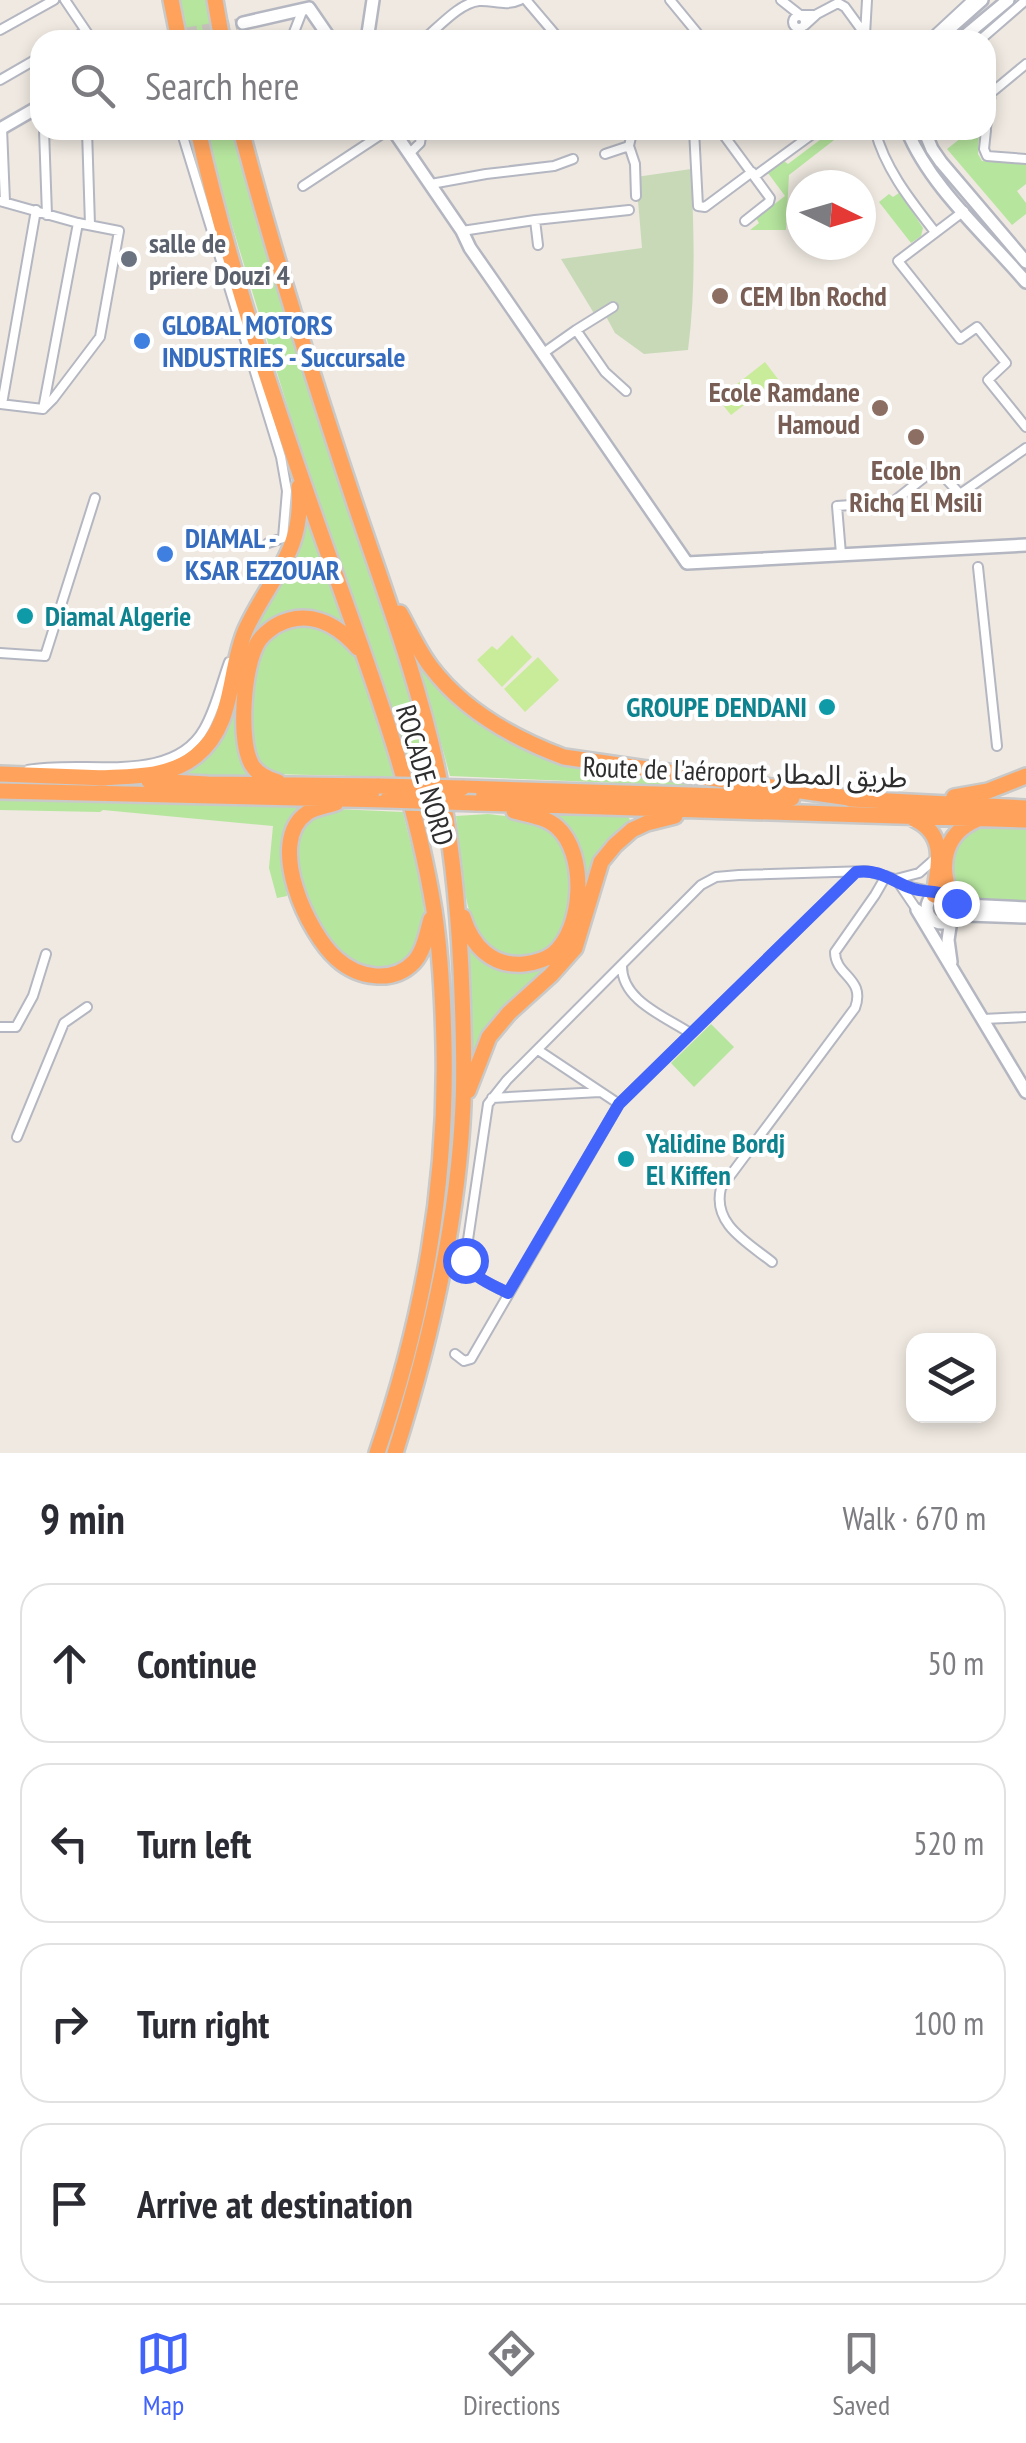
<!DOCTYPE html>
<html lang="en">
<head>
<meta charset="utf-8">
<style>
	body { margin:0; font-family:"PT Sans Narrow","Noto Sans Arabic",sans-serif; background:#f2f2f3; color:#2b2b33 }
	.controls { position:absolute; right:30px; bottom:30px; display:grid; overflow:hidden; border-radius:20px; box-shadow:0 5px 15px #0003 }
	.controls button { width:90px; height:90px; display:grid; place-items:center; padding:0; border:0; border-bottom:2px solid #e1e1e2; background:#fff; color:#2b2b33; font:50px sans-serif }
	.compass { position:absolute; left:786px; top:170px; width:90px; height:90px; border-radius:50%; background:#fff; box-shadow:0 5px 15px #0003; rotate:95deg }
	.stop { position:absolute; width:30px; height:30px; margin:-22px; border:8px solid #4264fb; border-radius:50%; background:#fff }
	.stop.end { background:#4264fb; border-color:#fff; box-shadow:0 2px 10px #0008 }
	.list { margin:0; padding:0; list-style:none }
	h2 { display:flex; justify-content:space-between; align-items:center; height:130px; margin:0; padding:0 40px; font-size:42px }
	h2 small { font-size:32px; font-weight:400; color:#7c7c81 }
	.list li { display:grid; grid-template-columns:65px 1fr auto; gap:30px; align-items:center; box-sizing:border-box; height:160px; margin:0 20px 20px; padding:0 20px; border:2px solid #e1e1e2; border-radius:30px }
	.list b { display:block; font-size:38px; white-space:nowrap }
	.list em { font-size:32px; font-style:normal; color:#7c7c81 }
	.icon { flex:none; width:55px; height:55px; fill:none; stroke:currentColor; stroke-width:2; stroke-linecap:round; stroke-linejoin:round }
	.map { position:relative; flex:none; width:1026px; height:1453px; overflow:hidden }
	.search { position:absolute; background:#fff; box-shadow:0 5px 15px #0003; left:30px; right:30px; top:30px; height:110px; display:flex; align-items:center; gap:25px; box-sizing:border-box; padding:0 35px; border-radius:30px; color:#7c7c81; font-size:38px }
	.sheet { height:850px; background:#fff }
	nav { display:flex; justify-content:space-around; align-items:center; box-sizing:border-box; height:140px; border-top:2px solid #e1e1e2; background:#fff; font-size:28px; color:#7c7c81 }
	nav a { display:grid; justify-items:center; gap:5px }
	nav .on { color:#4264fb }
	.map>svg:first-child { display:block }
	.green { fill:#b6e59e }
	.cemetery { fill:#c8d9b8 }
	.pitch { fill:#c9ec9a }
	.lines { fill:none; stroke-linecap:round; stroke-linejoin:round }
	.secondary-tunnel { stroke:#c8c4bd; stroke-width:11; stroke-dasharray:11 5.5; stroke-linecap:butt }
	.street-casing { stroke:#b4b7c1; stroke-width:12 }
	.secondary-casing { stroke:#b4b7c1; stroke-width:16 }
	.highway-casing { stroke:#c9c9c9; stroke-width:20 }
	.street { stroke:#fff; stroke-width:8 }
	.secondary { stroke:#fff; stroke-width:11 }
	.highway { stroke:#ffa35c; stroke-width:15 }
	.highway-bridge-casing { stroke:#c9c9c9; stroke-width:20; stroke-linecap:butt }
	.highway-bridge { stroke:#ffa35c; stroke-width:15 }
	.route { stroke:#4264fb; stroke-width:12 }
	.worship-dot { fill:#6b7280; stroke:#fff; stroke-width:4 }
	.education-dot { fill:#8d6e63; stroke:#fff; stroke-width:4 }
	.shop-dot { fill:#3f7fe0; stroke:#fff; stroke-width:4 }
	.culture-dot { fill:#0f9aa8; stroke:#fff; stroke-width:4 }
	.labels { text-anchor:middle; stroke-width:8; stroke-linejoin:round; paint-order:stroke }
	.worship-label { font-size:28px; font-weight:bold; fill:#5b616d; stroke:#fff; text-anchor:start }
	.education-label { font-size:28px; font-weight:bold; fill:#785e54; stroke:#fff; text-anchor:start }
	.shop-label { font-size:28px; font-weight:bold; fill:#366cbe; stroke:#fff; text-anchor:start }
	.culture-label { font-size:28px; font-weight:bold; fill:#0d838f; stroke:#fff; text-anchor:start }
	.street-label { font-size:28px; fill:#2e2e2e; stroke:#fff }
</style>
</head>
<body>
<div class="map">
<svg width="1026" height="1453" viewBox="0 0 1026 1453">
	<rect width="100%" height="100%" fill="#efe9e1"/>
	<path class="green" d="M180 0H208L214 40H188Z
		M207 130H235C272 288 329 441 378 596 397 656 416 716 431 778L409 776 301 451 216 173Z
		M833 130H847L789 175 786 230H750L759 223 756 218 785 196 768 173 784 161 788 164Z
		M971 130H979L978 154 982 161 1026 164V184L1017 191 1026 203V214L1012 225 947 149Z
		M899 193 901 194 923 228 921 236 911 243 879 202 889 194 893 197Z
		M308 508 352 634 340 622 262 627 254 633 248 652 241 725 262 779 171 776C194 766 212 756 225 734 239 712 238 683 245 658 261 601 302 571 308 508Z
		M319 623 355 651 396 777 270 774C264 768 258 764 256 756 250 741 252 686 255 669 257 660 262 648 268 640 281 625 301 626 319 623Z
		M426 666 555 759 618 773 717 785 714 787 450 776 420 667Z
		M0 798 307 806 283 852 287 896 277 898 269 868 273 826 103 810 100 812 0 810Z
		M337 809 403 812C410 844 425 886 424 918 423 935 416 955 400 963 334 999 267 853 308 819 316 813 328 812 337 809Z
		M548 811 628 816 630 820 622 830 579 929 471 1068 467 947 490 964 563 950 578 847 569 829Z
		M488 814C506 816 539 819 554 831 574 848 576 903 566 926 556 948 534 960 510 956 494 954 483 943 476 929 462 901 460 848 456 816Z
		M977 827 1026 828V901L968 899 960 893 954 882 950 863 958 838Z
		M711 1024 734 1047 694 1087 671 1063Z"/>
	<path class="cemetery" d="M691 169C694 229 696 290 688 350L644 354 615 333 602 309 595 315 561 259 642 248 636 177Z"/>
	<path class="pitch" d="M765 362 778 379 731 415 718 399Z
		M512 635 532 657 502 687 477 660 492 646 497 650Z
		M538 657 559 680 525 712 504 689Z"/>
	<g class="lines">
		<path class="secondary-tunnel" d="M154 39 243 23"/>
		<defs>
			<path id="street" d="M65 0 92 40
				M526 0 560 40
				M670 0 703 40
				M781 0 800 15H813
				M793 22a6 6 0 1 1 12 0a6 6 0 1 1-12 0Z
				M805 25 817 14 838 3 845 7 869 40
				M0 30 54 0
				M865 35 867 0
				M70 40 86 31
				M291 40 303 9
				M423 40C438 28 459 3 479 1 494 0 505 7 520 0
				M636 40 639 38
				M929 40 972 0
				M980 40 1026 0
				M0 80 40 57
				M2 128 5 202
				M986 128 991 93 1026 64
				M44 130 47 215
				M87 130 90 225
				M181 130 281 457 287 491 283 538 268 543
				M694 130 698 206 705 207 752 172
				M720 130 770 198 769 202 745 221
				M875 130C885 169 911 201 935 232
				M986 130 984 149 987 156 1026 159
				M629 146 635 164 636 196
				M409 154 420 143 422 130
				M605 154 629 146 631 137 630 130
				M755 176 818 130
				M431 184 486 174 554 166 573 159
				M303 186 388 130
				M0 201 78 223 119 231 100 337 53 399 43 409 0 404
				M964 211 898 261 960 339 977 327 1006 363 988 380 1026 427
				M535 220 538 245
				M462 231 535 220 629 210
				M576 330 605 372 626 391
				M542 354 576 330 613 307
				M2 404 36 210
				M43 409 78 223
				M841 554 837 506 893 502 936 468 960 494 1026 448
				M978 567 997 746
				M0 653 45 656 95 498
				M28 770C83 759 172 786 204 729 216 708 221 684 229 662
				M896 879 919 873 936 858
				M898 882 917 910 934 921
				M622 965C621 1000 664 1016 690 1033
				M983 1019 1026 1017
				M0 1027H16L33 996 46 954
				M538 1050 619 1104
				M492 1098 600 1092
				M17 1137 64 1023 87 1007
				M772 1262C747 1242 712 1224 721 1188L855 1008C866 978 835 976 835 952L875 895 886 876
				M508 1293C493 1285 470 1277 465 1260L488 1104 507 1080 701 885 716 877 739 875 867 871 895 879 911 887 935 892
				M455 1354 464 1361 471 1359 619 1104 856 872"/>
			<path id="secondary" d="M243 23 309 8 331 40
				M152 40 154 39
				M367 40 373 0
				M937 40 982 0
				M960 40 1008 0
				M0 129 40 106
				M393 130 462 231 470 248 493 281 687 563 1026 545
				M907 130C930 187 986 235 1026 282
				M924 130 932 149 941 162 1026 262
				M927 908a15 15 0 1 1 30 0a15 15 0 1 1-30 0Z
				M954 899 964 905 1026 908
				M917 910 1026 1092
				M952 919 967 915 1026 917
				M951 920 948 940 951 962"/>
			<path id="highway" d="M171 0 179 40
				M215 0 222 40
				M198 130C229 270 278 413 326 548 368 666 414 786 434 910 441 955 443 1000 444 1046 447 1187 423 1319 377 1453
				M241 130C273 252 311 372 351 492 382 585 418 678 438 774 451 838 458 904 461 969 463 1014 465 1060 463 1105 458 1224 431 1340 395 1453
				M400 613C410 631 418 650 431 667 464 711 513 738 564 757L856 799
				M0 774 106 778
				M99 778C132 776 169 778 196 756 236 724 227 672 246 629 271 575 304 553 299 487
				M149 781 208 784 379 786
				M278 782C268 779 258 775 252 765 238 741 243 666 258 642 262 635 268 631 275 626 307 608 336 623 358 648
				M462 788 792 798
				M0 791 387 800
				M954 797 988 791 1026 776
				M850 799 1026 808
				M336 803C327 806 314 808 307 813 265 842 308 934 337 959 358 978 393 984 414 962 424 951 427 933 431 919
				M476 803 1026 820
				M914 819C947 834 939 865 934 895
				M951 896C938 866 944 834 976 820
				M463 917C472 946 492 967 524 964 533 963 545 960 553 954 584 929 587 853 557 827 546 817 529 815 514 811
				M468 1091 489 1037 509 1013 551 975 575 948 601 862 615 845 632 830 647 823 675 816"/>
		</defs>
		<use href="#street" class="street-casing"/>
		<use href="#secondary" class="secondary-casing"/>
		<use href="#highway" class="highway-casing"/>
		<use href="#street" class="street"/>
		<use href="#secondary" class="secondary"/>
		<use href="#highway" class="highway"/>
		<defs>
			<path id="highway-bridge" d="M379 786 462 788
				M387 800 476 803"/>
		</defs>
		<use href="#highway-bridge" class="highway-bridge-casing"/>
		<use href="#highway-bridge" class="highway-bridge"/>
	</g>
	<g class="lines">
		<path class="route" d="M465 1260C470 1277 493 1285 508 1293L619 1104 856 872C880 869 890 880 911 888 927 894 945 888 956 903"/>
	</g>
	<circle class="worship-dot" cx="129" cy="259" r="10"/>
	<g class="education-dot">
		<circle cx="720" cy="296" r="10"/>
		<circle cx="880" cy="408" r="10"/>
		<circle cx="916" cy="437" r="10"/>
	</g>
	<g class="shop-dot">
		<circle cx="142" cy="341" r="10"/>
		<circle cx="165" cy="554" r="10"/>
	</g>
	<g class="culture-dot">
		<circle cx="25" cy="616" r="10"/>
		<circle cx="827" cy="707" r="10"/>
		<circle cx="626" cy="1159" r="10"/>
	</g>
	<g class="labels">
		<g class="worship-label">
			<text x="149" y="253">salle de<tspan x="149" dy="32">priere Douzi 4</tspan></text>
		</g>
		<g class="education-label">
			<text x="740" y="306">CEM Ibn Rochd</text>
			<text x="860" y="402" text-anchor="end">Ecole Ramdane<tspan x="860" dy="32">Hamoud</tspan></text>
			<text x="916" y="480" text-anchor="middle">Ecole Ibn<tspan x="916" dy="32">Richq El Msili</tspan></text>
		</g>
		<g class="shop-label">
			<text x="162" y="335">GLOBAL MOTORS<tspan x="162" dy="32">INDUSTRIES - Succursale</tspan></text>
			<text x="185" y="548">DIAMAL -<tspan x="185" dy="32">KSAR EZZOUAR</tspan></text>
		</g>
		<g class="culture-label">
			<text x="45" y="626">Diamal Algerie</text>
			<text x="807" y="717" text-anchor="end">GROUPE DENDANI</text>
			<text x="646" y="1153">Yalidine Bordj<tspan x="646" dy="32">El Kiffen</tspan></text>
		</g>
		<g class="street-label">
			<text transform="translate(745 772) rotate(2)" y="10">Route de l'aéroport طريق المطار</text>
			<text transform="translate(425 775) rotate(74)" y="10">ROCADE NORD</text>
		</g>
	</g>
</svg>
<div class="controls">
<button><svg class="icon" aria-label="layers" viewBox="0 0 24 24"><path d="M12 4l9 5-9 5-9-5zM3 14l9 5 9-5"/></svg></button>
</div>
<svg class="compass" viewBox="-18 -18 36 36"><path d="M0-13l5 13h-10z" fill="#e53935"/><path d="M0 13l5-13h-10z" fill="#7c7c81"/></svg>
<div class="stop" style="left:465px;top:1260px"></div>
<div class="stop end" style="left:956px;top:903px"></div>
<div class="search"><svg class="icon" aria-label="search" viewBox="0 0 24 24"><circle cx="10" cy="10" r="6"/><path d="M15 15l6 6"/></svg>Search here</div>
</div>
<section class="sheet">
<h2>9 min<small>Walk · 670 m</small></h2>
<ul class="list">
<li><svg class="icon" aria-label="ahead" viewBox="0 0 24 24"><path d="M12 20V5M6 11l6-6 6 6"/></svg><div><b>Continue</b></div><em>50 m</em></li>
<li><svg class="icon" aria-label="left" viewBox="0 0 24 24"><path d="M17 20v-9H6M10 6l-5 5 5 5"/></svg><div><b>Turn left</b></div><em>520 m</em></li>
<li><svg class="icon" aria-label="right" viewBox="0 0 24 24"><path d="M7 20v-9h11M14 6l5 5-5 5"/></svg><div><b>Turn right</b></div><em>100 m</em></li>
<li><svg class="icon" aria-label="arrive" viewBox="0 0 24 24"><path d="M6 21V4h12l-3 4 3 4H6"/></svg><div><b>Arrive at destination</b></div></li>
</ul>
</section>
<nav>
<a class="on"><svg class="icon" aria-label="map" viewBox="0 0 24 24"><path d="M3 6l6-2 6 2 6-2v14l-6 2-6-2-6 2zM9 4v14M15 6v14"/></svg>Map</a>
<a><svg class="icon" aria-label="directions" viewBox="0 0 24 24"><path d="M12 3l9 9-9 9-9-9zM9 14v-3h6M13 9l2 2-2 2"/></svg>Directions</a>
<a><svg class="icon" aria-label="saved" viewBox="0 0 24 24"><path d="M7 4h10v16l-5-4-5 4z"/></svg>Saved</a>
</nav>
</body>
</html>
